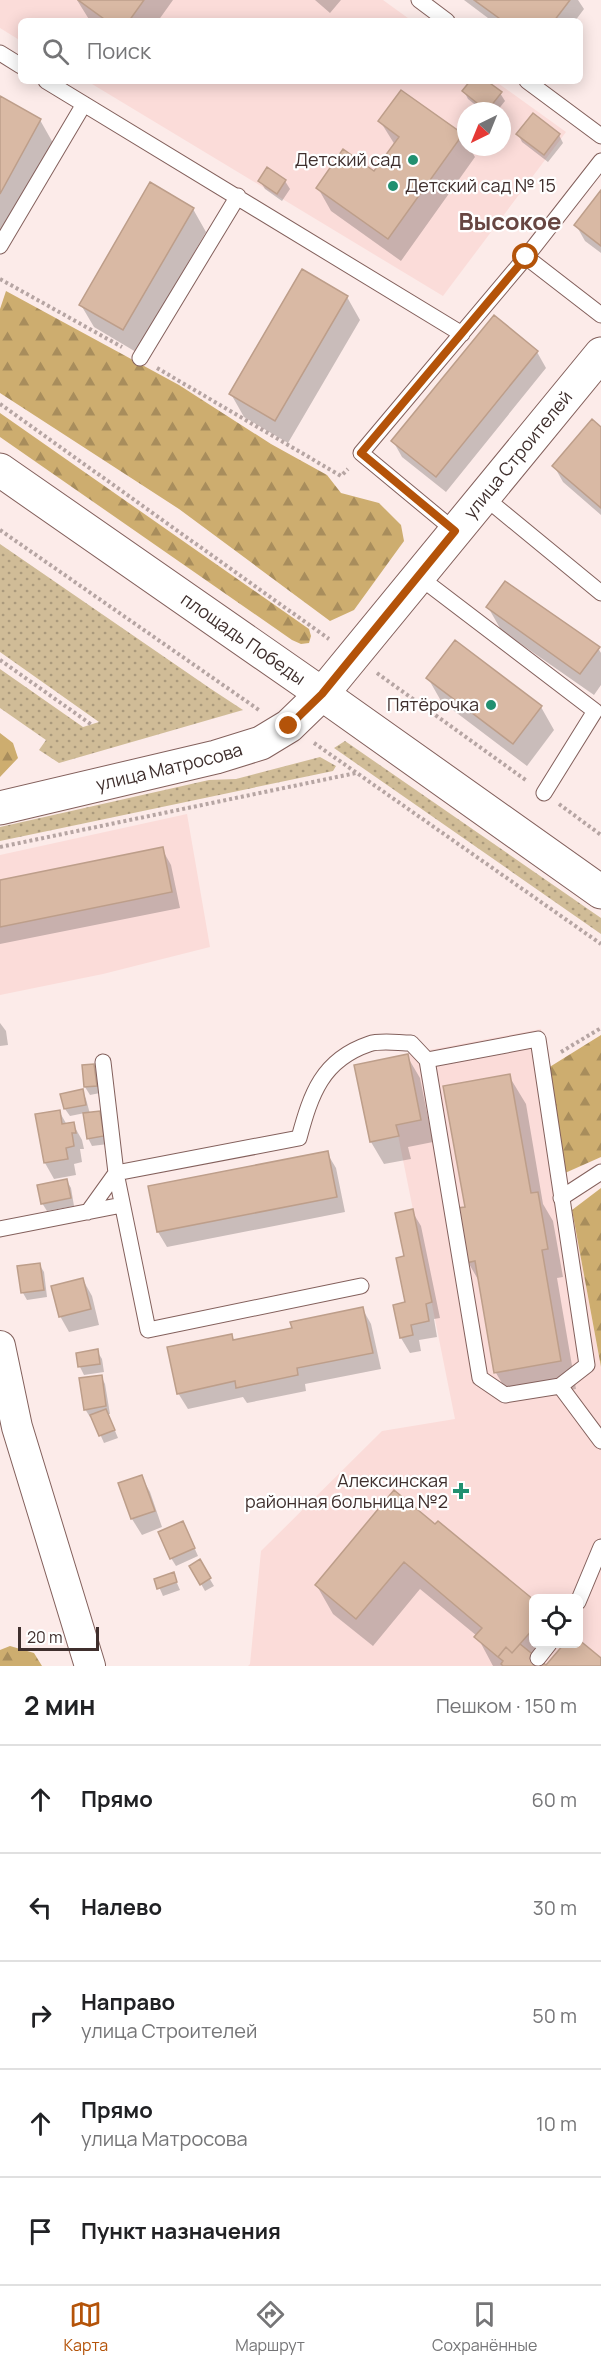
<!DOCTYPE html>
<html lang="ru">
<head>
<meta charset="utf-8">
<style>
	body { margin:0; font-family:Manrope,sans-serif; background:#f2f2f2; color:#202124 }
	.controls { position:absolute; right:18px; bottom:18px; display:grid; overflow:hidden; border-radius:9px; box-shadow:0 3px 15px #0003 }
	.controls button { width:54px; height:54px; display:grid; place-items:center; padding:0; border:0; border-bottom:2px solid #e0e0e0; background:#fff; color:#202124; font:30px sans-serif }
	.compass { position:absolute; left:457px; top:102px; width:54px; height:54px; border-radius:50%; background:#fff; box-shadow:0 3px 15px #0003; rotate:223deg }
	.scale { position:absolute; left:18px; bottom:15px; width:81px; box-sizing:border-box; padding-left:6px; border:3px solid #3f2f2d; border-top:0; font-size:16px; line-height:21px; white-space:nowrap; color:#3f2f2d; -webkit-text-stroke:4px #fff; paint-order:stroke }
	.stop { position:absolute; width:18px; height:18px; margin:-14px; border:4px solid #b45309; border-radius:50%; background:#fff }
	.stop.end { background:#b45309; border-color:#fff; box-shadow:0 2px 6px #0008 }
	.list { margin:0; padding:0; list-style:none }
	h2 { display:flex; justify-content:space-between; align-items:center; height:78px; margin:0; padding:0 24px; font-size:26px }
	h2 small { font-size:20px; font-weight:400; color:#757577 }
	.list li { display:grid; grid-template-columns:39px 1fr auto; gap:18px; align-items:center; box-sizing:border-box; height:108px; padding:0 24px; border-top:2px solid #e0e0e0 }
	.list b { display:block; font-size:22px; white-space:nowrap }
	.list p { margin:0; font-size:20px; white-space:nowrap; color:#757577 }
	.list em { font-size:20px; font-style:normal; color:#757577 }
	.icon { flex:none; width:33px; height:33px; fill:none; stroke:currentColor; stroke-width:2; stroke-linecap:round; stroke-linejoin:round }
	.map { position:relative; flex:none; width:601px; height:1666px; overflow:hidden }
	.search { position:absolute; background:#fff; box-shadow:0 3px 15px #0003; left:18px; right:18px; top:18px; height:66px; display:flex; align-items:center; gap:15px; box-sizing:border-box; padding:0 21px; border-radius:9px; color:#757577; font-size:22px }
	.sheet { height:618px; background:#fff }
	nav { display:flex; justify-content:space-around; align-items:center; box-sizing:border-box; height:84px; border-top:2px solid #e0e0e0; background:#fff; font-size:16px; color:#757577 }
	nav a { display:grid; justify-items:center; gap:3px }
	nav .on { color:#b45309 }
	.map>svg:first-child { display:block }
	.built { fill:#fbdcd9; fill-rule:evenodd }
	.grass { fill:url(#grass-dots) }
	.forest { fill:url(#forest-firs) }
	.shadow { fill:#0003 }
	.building { fill:#d9b9a4; stroke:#bd9e8a; stroke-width:1.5 }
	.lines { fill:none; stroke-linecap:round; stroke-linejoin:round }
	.lane-casing { stroke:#83605c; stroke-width:17 }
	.street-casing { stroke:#83605c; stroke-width:32 }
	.secondary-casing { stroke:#83605c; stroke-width:35 }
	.path { stroke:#b6a5a3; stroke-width:4; stroke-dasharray:3 3; stroke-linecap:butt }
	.lane { stroke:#fff; stroke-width:15 }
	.street { stroke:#fff; stroke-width:30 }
	.secondary { stroke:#fff; stroke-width:33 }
	.route { stroke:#b45309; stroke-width:8 }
	.poi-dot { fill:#219070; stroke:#fff; stroke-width:2 }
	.labels { text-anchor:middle; stroke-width:4.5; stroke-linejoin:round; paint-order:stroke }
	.poi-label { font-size:18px; fill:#3f2f2d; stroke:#fff; text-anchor:end }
	.street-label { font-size:18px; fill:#3f2f2d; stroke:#fff }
	.district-label { font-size:24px; font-weight:bold; fill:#674642; stroke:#fff }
</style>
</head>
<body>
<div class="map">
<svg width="601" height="1666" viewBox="0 0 601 1666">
	<defs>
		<pattern id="grass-dots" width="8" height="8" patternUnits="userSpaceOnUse" patternTransform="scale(1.5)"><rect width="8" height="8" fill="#d0bc97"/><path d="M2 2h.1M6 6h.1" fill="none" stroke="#aa997c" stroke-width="1.8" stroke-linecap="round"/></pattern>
		<pattern id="forest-firs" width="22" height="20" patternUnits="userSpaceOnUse" patternTransform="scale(1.5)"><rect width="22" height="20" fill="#cdad6f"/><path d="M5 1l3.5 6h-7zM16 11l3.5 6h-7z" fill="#a88d5c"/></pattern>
	</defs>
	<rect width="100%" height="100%" fill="#fcebe9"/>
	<path class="built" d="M0 0H383L412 21H21V41L0 28Z
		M87 81H495L566 132 443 296ZM466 111H502V147H466Z
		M187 814 210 947 103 974 0 995V855Z
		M541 1029 565 1173 601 1367V1666H248L250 1664 261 1551 382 1431 455 1419 396 1125 421 1119 408 1054ZM534 1598H578V1644H534Z"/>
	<path class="grass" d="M0 544 211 689 243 710 59 763 39 750 46 740 0 708V669L83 727 99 722 0 652Z
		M345 741 601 918V934L334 748Z
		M320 757 336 766 333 771 0 841V827L209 780 236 779Z"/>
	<path class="forest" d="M6 291 179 385 271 444 327 475 341 493 379 503 401 525 404 541 354 610 330 621 179 509 0 393V309Z
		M0 413 309 629 311 636 309 643 301 644 292 640 0 437Z
		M0 733 13 743 18 758 0 777Z
		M601 1035V1157L565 1173 548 1068Z
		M601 1188V1367L572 1210Z
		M10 1646 34 1653 42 1666H0V1650Z"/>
	<path class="shadow" d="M77 0H173L158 21H90Z
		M315 0H341L330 13Z
		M464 0H578L584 9 575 21H492Z
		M472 81H485L500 93 505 101 497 111H483L468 99 464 91Z
		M0 98 40 120 53 143 0 239Z
		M380 121 461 135 466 147H469L475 157 401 261 331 211 318 188 375 173 395 145Z
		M518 134 559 135 563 143 548 162 522 142Z
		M260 181H285L290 189 282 201 265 189Z
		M601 192V253L585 241 576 225Z
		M193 209 206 232 136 352 94 327 81 305Z
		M347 297 360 320 288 443 244 417 231 394Z
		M494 317 537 352 546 368 446 492 402 457 393 441Z
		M601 429V515L563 482 554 466Z
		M488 607 598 648 601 653V685L594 695 501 630Z
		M428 678 541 707 554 730 527 766 441 701Z
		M162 849 171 865 180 908 0 944V881Z
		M0 1023 6 1031 8 1045 0 1046Z
		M407 1056 420 1078 433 1142 408 1147 411 1159 384 1164 371 1142Z
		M93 1065 98 1073 100 1093 90 1095 85 1087Z
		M509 1076 526 1104 543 1204 553 1221 563 1277 557 1278 576 1389 512 1400 496 1373 480 1283 468 1262 466 1208Z
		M82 1091 86 1099 90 1114 100 1112 104 1120 108 1144 92 1146 88 1138 85 1113 70 1116 65 1109Z
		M59 1111 67 1125 73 1124 82 1140 84 1149H80L82 1162 74 1164 76 1175 54 1179 45 1163Z
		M327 1153 336 1168 345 1212 167 1247 158 1232Z
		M67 1181 71 1188 74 1206 47 1211 42 1203Z
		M412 1211 421 1226 440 1318 434 1319 437 1337 419 1340 421 1351 410 1353 401 1338 407 1304 406 1257Z
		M39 1264 44 1272 47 1297 27 1300 23 1293Z
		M83 1280 92 1296 99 1325 69 1332 60 1316Z
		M362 1308 371 1324 381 1369 305 1384 306 1391 247 1403 243 1397 188 1409 178 1393 231 1335 235 1341 293 1329Z
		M97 1351 102 1359 104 1372 84 1375 80 1367 78 1354Z
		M101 1376 105 1384 110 1414H108L118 1438 104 1443 92 1416 90 1417 85 1409Z
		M141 1476 150 1492 162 1527 142 1535 132 1519 120 1484Z
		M394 1492 534 1602V1644H559L542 1664 545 1666H493L477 1636 420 1589 373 1646 333 1614 317 1586Z
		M187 1531 198 1556 176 1566 171 1558Z
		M199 1561 214 1586 205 1591 191 1566Z
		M173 1574 180 1590 163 1596 156 1580Z"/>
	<path class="building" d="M78 0H144L129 21H107Z
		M474 0H570L554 21H503Z
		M470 81H487L502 92 487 111 462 91Z
		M401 90 463 134 388 239 316 188 343 149 374 171 399 137 378 121Z
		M0 96 41 119 0 194Z
		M533 113 560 134 544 155 516 134Z
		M267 167 286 180 277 194 258 181Z
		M150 182 194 208 123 330 79 305Z
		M601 190V246L574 225Z
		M302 269 348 296 275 421 229 394Z
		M494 315 538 351 436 477 391 441Z
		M592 419 601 427V508L552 466Z
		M505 581 600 647 580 674 486 607Z
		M455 640 542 706 513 744 426 678Z
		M163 847 172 892 0 927V880Z
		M408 1054 421 1120 396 1125 399 1136 370 1142 354 1065Z
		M94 1064 97 1086 84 1087 82 1065Z
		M510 1074 531 1193 538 1192 548 1249 542 1250 561 1361 494 1373 475 1261 466 1263 457 1208 465 1207 443 1086Z
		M83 1089 86 1105 64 1109 60 1094Z
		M60 1110 62 1124 74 1122 76 1133H72L74 1146 66 1148 68 1159 44 1163 35 1114Z
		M100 1111 104 1136 87 1139 83 1113Z
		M328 1151 337 1197 157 1232 148 1186Z
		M67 1179 71 1198 41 1204 37 1185Z
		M413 1209 432 1302 426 1304 429 1321 411 1325 413 1335 400 1338 393 1305 405 1302 396 1258 404 1256 395 1213Z
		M40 1263 44 1290 21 1293 17 1266Z
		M83 1278 91 1309 59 1317 51 1286Z
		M363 1307 373 1353 297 1368 298 1375 236 1388 235 1381 177 1394 167 1347 232 1334 233 1340 292 1328 290 1322Z
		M98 1349 100 1364 78 1367 76 1353Z
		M102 1375 106 1406 84 1410 79 1378Z
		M106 1409 115 1430 99 1436 90 1415Z
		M142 1475 155 1511 131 1519 118 1483Z
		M394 1490 435 1524 438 1521 534 1600V1628L512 1653 506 1647 498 1657 474 1637 482 1628 404 1562 356 1619 315 1585Z
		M183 1521 195 1548 170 1559 158 1532Z
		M200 1559 211 1578 200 1585 189 1566Z
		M174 1572 177 1582 157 1589 154 1579Z
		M578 1639 601 1658V1666H503L501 1664 503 1661 498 1657 506 1647 512 1653 520 1644 546 1665 564 1644H578Z"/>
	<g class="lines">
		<defs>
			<path id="lane" d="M419 0 447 21
				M0 53 21 66
				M46 81 462 334
				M527 81 601 136
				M0 246 84 104
				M526 257 601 315
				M140 358 238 196
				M483 496 601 593
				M455 531 361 453 526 257 601 161
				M418 576 595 711 544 793
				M538 1039 587 1365 560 1386 505 1395 480 1378 427 1060Z
				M103 1062 116 1173 148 1330 361 1286
				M561 1198 601 1172
				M88 1212 116 1173 299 1138C311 1094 322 1060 369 1044 380 1040 398 1043 411 1043L427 1060
				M0 1229 122 1205
				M560 1386 601 1441
				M578 1602 601 1547
				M538 1658 549 1644"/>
			<path id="street" d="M0 1346 17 1427 90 1666"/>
			<g id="secondary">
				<path id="s1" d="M0 470 322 694 601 892"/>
				<path id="s2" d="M0 808 216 757 261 743 289 726 322 694 601 354"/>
			</g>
		</defs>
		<use href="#lane" class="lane-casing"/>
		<use href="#street" class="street-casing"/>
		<use href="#secondary" class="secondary-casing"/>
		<path class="path" d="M0 279 122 347
			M157 368 341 476 348 469
			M0 404 329 639
			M0 530 259 710
			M0 660 92 725
			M377 673 527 781
			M314 743 601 944
			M559 804 601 835
			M0 847 356 773
			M561 1052 601 1028"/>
		<use href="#lane" class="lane"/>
		<use href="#street" class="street"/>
		<use href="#secondary" class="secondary"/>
	</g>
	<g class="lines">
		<path class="route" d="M289 726 322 694 455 531 361 453 526 257"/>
	</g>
	<g class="poi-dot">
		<circle cx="413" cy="160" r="6"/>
		<circle cx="393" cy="186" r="6"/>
		<circle cx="491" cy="705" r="6"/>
		<path d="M458 1482h6v6h6v6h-6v6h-6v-6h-6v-6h6z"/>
	</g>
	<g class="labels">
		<g class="poi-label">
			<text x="401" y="166">Детский сад</text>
			<text x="405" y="192" text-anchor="start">Детский сад № 15</text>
			<text x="479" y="711">Пятёрочка</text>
			<text x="448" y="1487">Алексинская<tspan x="448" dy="21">районная больница №2</tspan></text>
		</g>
		<g class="street-label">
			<text dy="6" stroke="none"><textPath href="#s2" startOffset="657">улица Строителей</textPath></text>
			<text dy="6" stroke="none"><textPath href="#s1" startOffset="296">площадь Победы</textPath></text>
			<text dy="6" stroke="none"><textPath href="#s2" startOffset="174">улица Матросова</textPath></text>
		</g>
		<g class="district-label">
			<text x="510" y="230">Высокое</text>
		</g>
	</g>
</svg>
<div class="controls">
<button><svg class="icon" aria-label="locate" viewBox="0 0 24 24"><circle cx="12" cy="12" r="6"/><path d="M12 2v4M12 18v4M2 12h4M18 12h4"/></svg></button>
</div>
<svg class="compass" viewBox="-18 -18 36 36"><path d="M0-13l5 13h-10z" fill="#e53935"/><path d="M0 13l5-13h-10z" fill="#757577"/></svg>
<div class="scale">20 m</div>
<div class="stop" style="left:526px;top:257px"></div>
<div class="stop end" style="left:289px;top:726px"></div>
<div class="search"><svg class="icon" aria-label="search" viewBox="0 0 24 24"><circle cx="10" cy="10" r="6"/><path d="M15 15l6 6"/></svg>Поиск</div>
</div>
<section class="sheet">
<h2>2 мин<small>Пешком · 150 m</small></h2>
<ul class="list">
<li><svg class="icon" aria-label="ahead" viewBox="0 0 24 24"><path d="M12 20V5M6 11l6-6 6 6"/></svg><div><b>Прямо</b></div><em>60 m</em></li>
<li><svg class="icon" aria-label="left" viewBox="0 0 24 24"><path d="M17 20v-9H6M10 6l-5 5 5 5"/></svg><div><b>Налево</b></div><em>30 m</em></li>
<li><svg class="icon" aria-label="right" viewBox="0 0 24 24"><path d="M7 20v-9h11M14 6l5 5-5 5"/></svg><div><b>Направо</b><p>улица Строителей</p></div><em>50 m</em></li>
<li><svg class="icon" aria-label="ahead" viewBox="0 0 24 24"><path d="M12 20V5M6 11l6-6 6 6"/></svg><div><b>Прямо</b><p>улица Матросова</p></div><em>10 m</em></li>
<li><svg class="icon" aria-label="arrive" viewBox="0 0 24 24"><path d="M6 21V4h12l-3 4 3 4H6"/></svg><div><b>Пункт назначения</b></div></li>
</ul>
</section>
<nav>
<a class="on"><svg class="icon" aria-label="map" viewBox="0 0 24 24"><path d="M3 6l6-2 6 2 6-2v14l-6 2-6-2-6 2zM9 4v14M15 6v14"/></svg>Карта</a>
<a><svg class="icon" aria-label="directions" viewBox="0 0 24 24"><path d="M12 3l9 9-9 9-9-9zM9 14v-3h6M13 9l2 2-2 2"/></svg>Маршрут</a>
<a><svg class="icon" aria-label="saved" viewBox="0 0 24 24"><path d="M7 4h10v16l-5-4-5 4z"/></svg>Сохранённые</a>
</nav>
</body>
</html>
